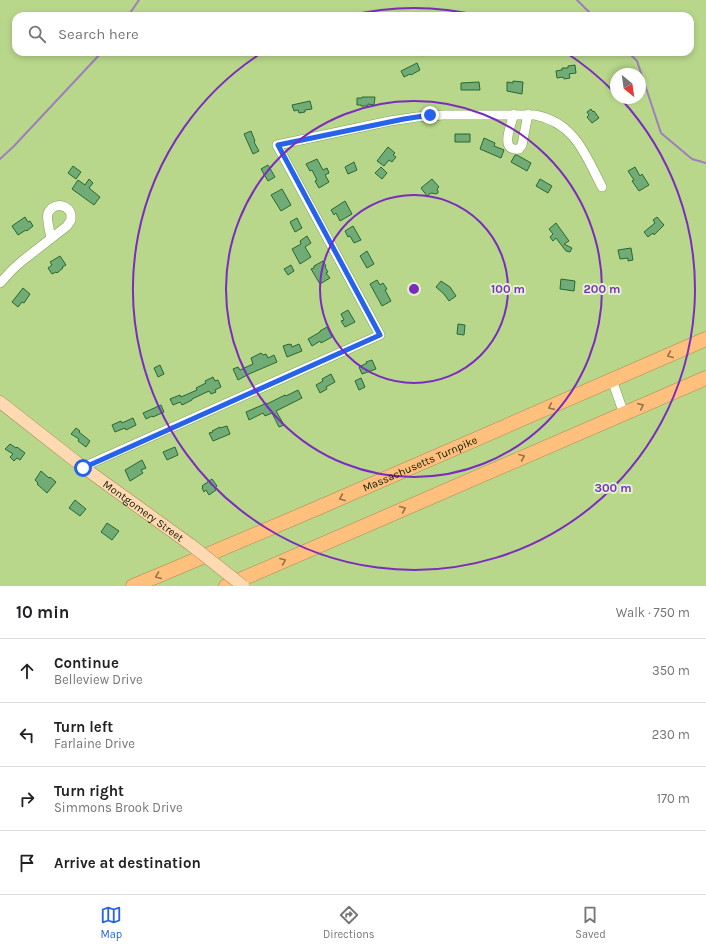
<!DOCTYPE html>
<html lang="en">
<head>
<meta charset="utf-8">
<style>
	body { margin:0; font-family:Karla,sans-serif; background:#f6f6f6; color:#202124 }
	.compass { position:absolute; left:610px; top:68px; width:36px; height:36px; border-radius:50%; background:#fff; box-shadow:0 2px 6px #0003; rotate:151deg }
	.stop { position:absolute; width:12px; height:12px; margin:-9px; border:3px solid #2563eb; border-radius:50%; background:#fff }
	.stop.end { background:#2563eb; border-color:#fff; box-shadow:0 1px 4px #0008 }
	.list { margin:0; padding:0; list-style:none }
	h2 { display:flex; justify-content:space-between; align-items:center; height:52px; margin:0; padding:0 16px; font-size:17px }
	h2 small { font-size:13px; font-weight:400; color:#757577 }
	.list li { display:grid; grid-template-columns:26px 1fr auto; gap:12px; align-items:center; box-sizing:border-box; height:64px; padding:0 16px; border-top:1px solid #e0e0e0 }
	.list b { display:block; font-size:15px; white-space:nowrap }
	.list p { margin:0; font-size:13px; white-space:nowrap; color:#757577 }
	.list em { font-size:13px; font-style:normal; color:#757577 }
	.icon { flex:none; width:22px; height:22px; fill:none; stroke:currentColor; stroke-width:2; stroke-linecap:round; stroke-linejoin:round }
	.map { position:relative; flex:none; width:706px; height:586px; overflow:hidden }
	.search { position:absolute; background:#fff; box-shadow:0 2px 6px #0003; left:12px; right:12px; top:12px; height:44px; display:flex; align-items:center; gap:10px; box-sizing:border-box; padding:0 14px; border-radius:12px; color:#757577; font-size:15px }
	.sheet { height:308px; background:#fff }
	nav { display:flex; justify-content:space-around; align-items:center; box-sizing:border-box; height:56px; border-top:1px solid #e0e0e0; background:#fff; font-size:11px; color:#757577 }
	nav a { display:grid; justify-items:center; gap:2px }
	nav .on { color:#2563eb }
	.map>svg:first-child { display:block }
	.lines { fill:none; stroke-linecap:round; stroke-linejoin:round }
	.stream { stroke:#9e7ebd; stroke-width:2 }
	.building { fill:#71ac77; stroke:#276832 }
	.minor-casing { stroke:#819f54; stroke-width:10 }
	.major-casing { stroke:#ab8652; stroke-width:13 }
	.highway-casing { stroke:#ab8652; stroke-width:15 }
	.minor { stroke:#fff; stroke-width:9 }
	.major { stroke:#ffd9b2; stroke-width:12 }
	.highway { stroke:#ffc07e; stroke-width:14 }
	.major-bridge-casing { stroke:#ab8652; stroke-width:13; stroke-linecap:butt }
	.major-bridge { stroke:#ffd9b2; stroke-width:12 }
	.oneway { stroke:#937545 }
	.route { stroke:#2563eb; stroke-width:5 }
	.ring { fill:none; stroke:#7b2cbf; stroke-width:2 }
	.labels { text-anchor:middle; stroke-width:4; stroke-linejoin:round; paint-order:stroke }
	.street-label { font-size:11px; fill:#0e1900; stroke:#e1f2cc }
	.centre { fill:#7b2cbf; stroke:#e1f2cc; stroke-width:2 }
	.ring-label { font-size:12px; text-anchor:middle; font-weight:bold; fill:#7b2cbf; stroke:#e1f2cc; stroke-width:4; stroke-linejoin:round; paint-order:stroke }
</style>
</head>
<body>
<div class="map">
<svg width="706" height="586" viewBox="0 0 706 586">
	<rect width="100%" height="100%" fill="#b8d78a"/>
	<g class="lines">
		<path class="stream" d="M577 0 593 16
			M128 16 139 0
			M628 52 637 61 661 133 692 159 706 163
			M0 159 14 146 102 52"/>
	</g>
	<path class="building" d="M417 63 420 70 411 75 410 74 404 77 401 71Z
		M575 65 576 73 569 74 570 78 564 79 563 77 557 78 556 71 562 70V68H568V66Z
		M513 81 523 82 522 94 507 91V82L513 83Z
		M479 82 480 90H461V83Z
		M362 97H375L374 105 368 104V106H361V105H357V98H362Z
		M310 101 312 109 305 110V112L299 113 298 110 294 111 292 105Z
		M591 109 593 112 594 111 599 118 592 123 587 117 589 115 587 112Z
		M251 131 255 141 254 142 259 151 253 154 244 134Z
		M455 134H470V142H455Z
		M484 138 495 143 494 146 504 150 501 158 480 149Z
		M388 147 395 153 393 155 396 157 392 162 389 160 384 166 377 161Z
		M515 155H517L531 163 527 171 511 162Z
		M317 159 323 170 327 168 329 173 325 175 329 182 319 188 315 181 317 180 312 170 310 171 306 164Z
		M354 162 357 170 348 174 345 167Z
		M268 165 275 177 268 181 261 169Z
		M73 166 81 172 76 179 68 173Z
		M381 167 387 173 382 179 375 173Z
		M635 167 640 176 642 174 649 185 639 191 632 181 634 180 628 171Z
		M89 179 93 183 89 188 100 197 94 205 72 189 78 180 85 185Z
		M432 179 439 187 437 189 438 191V193L436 194 431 193 427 196 421 188Z
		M540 179 552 186 548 193 536 186Z
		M282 189 291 205 281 211 271 195Z
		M345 201 352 214 340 221 336 213 334 215 331 210Z
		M25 217 28 222 30 221 33 226 27 231 26 230 18 235 12 226Z
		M657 217 664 225 654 235 653 233 648 237 644 232 655 223 653 220Z
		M297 218 302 228 295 232 290 222Z
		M556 223 569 241 564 244 572 248 570 252 566 251 556 238 553 241 550 237 553 234 549 229Z
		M353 226 361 240 354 243 350 236 348 237 345 231Z
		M307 236 311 243 305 247 311 257 300 264 292 249 301 244 300 241Z
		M631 248 633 260 628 261V258L620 259 618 250Z
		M367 251 374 264 367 268 360 256Z
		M60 256 66 265 62 267 63 268 57 273 56 272 52 274 48 268 52 265 50 262Z
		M323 261 326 266 325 267 328 272 326 273 330 278 320 284 311 269 314 268V266Z
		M291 265 294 271 288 275 284 269Z
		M561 279 575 281 574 291 560 289Z
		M377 280 380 285 383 283 387 289 385 290 391 301 382 306 370 284Z
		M441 281 450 287 456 296 449 301 444 294 436 287Z
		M23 288 30 294 24 303 22 302 18 307 12 302Z
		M348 310 355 322 345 327 341 321 344 320 341 314Z
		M458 324 465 325 464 335 457 334Z
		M327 327 332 337 321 343 320 341 312 346 308 339 320 332V331Z
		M289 344V345L291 344 292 347 299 344 302 351 287 357 283 346Z
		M261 353 263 355 266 354 268 358 274 355 277 362 249 374 238 380 233 369 238 367 240 370 253 364 251 358Z
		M372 360 376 369 362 374 359 367 367 363 366 362Z
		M160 365 164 374 158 377 154 368Z
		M331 374 335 382 326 387 327 389 320 393 316 385 323 381 322 379Z
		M213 377 215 381 218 380 221 387 215 390 216 392 211 394 209 391 192 399V400L182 405 180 402 173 405 170 399 180 395 181 397 197 390 196 388 206 383 205 381Z
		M361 378 365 387 359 390 355 381Z
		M298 390 302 398 276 411 284 425 279 427 272 413 265 416 263 413 249 420 246 412 267 403V404L285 395 286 396Z
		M161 405 164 412 153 417 152 416 146 419 143 413Z
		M133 418 136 425 126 430 125 428 115 432 112 425 121 421 122 423Z
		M227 426 230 434 213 441 209 433 213 432 212 431 220 427V428Z
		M76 428 80 431 79 432 90 441 86 447 78 441 79 439 71 434Z
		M10 444 16 448 17 447 25 453 20 460 17 458 14 461 10 457 13 454 5 449Z
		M175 447 178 455 167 460 163 452Z
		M142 460 146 468 141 470 143 473 130 481 125 470Z
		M41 471 49 478 50 477 56 482 47 493 37 484 38 483 35 480Z
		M212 479 217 486 215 488 216 490 209 495 206 490 204 492 202 488 203 487 202 486Z
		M75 500 86 509 80 516 69 508Z
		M107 523 119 531 112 540 101 532Z"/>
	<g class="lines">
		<defs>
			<path id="minor" d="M514 114C511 125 499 152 519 149L522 145 528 114
				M0 283 13 269 22 261 67 226 71 220C71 218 71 216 71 214 68 206 59 203 52 208 51 209 49 211 48 213 46 218 50 232 51 238
				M612 380 624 414
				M83 467 380 335 277 145 390 121 417 117 443 115H535C575 123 585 154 602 187"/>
			<g id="major">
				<path id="s1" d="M0 402 83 467 191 545"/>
			</g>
			<g id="highway">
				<path id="s2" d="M133 586 167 572 320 507 706 339"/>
				<path d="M226 586 706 378"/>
			</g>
		</defs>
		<use href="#minor" class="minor-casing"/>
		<use href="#major" class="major-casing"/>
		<use href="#highway" class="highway-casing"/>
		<use href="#minor" class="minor"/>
		<use href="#major" class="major"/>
		<use href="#highway" class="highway"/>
		<defs>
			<path id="major-bridge" d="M191 545 243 586"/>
		</defs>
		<use href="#major-bridge" class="major-bridge-casing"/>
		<use href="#major-bridge" class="major-bridge"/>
	</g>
	<defs><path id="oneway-chevron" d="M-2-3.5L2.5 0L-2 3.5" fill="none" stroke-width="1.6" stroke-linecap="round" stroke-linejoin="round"/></defs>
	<g class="oneway">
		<use href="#oneway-chevron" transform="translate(670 355) rotate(157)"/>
		<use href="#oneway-chevron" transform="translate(641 406) rotate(-24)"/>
		<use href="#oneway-chevron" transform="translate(551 407) rotate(156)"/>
		<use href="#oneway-chevron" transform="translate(522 457) rotate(-23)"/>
		<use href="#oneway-chevron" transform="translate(342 498) rotate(157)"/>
		<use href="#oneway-chevron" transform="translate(403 509) rotate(-23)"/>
		<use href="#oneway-chevron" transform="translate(283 561) rotate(-23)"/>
		<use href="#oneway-chevron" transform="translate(158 576) rotate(159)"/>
	</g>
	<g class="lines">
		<path class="route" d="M83 468 380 335 278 145 404 119 430 115"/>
	</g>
	<g class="ring">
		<circle cx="414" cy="289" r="94"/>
		<circle cx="414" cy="289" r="188"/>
		<path d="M348 16A281 281 0 0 1 480 16M565 52A281 281 0 0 1 614 92M621 99A281 281 0 1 1 263 52"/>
	</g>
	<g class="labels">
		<g class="street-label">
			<text dy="4" stroke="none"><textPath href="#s2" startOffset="312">Massachusetts Turnpike</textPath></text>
			<text dy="4" stroke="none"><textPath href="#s1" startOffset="180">Montgomery Street</textPath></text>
		</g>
	</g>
	<circle cx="414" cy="289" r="6" class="centre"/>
	<g class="ring-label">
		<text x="508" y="293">100 m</text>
		<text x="602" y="293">200 m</text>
		<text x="613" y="492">300 m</text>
	</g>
</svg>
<svg class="compass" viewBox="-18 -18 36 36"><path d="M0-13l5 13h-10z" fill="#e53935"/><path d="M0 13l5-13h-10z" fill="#757577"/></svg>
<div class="stop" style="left:83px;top:468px"></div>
<div class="stop end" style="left:430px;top:115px"></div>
<div class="search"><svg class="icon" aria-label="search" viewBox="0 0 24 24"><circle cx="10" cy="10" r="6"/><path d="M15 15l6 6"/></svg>Search here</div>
</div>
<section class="sheet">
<h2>10 min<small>Walk · 750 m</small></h2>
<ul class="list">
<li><svg class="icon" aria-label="ahead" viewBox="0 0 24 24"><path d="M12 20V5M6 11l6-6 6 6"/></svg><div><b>Continue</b><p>Belleview Drive</p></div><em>350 m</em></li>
<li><svg class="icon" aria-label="left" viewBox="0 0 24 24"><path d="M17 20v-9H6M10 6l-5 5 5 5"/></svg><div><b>Turn left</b><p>Farlaine Drive</p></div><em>230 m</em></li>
<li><svg class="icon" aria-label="right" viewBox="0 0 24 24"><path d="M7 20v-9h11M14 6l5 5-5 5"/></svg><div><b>Turn right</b><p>Simmons Brook Drive</p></div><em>170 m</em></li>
<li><svg class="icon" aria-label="arrive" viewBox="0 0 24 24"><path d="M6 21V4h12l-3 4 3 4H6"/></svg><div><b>Arrive at destination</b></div></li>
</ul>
</section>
<nav>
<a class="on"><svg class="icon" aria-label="map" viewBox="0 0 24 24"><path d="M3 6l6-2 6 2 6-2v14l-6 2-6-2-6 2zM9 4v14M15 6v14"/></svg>Map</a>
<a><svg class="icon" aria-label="directions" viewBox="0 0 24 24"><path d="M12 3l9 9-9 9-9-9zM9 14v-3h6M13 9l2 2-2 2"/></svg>Directions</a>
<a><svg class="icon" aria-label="saved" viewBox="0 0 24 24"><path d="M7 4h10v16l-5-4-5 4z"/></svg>Saved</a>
</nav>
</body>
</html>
